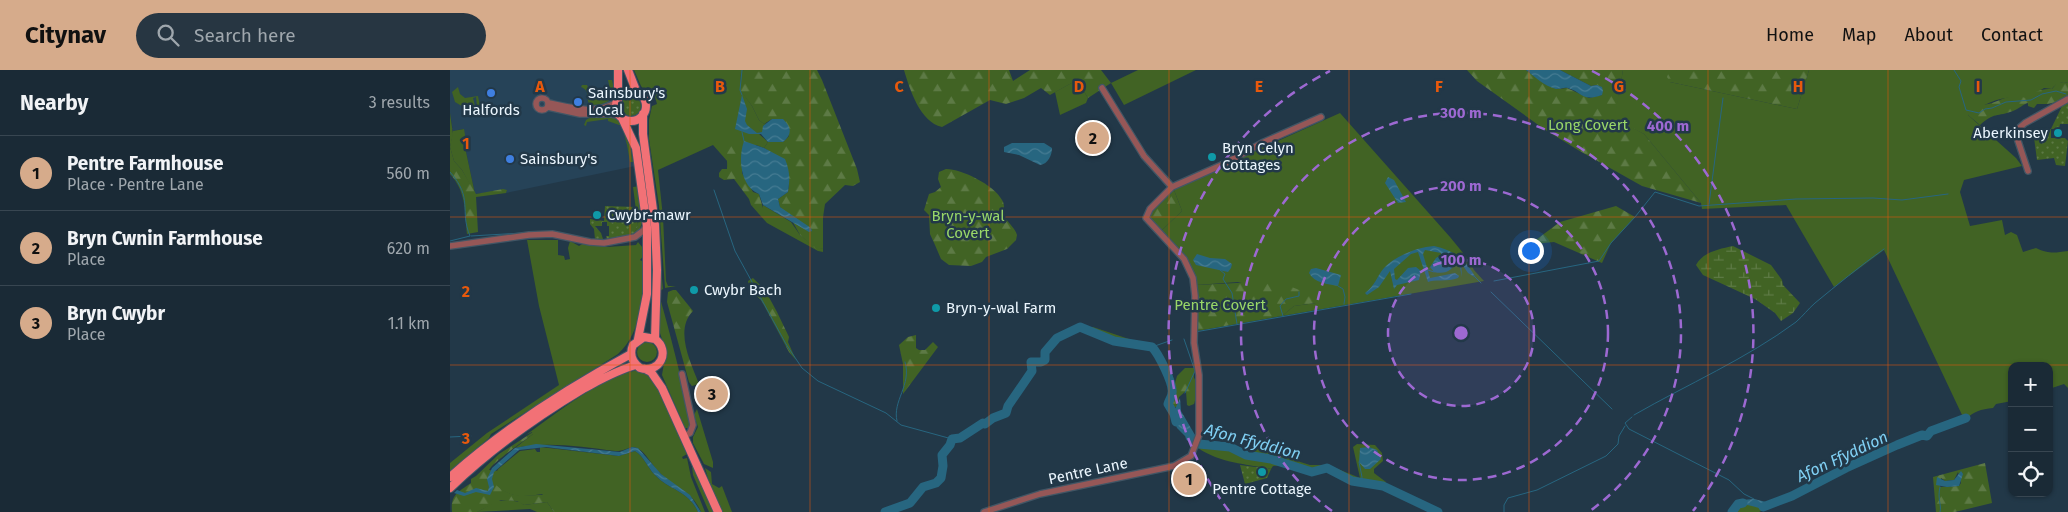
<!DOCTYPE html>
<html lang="en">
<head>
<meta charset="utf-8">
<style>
	body { margin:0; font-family:"Fira Sans",sans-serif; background:#273642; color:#f1f3f6 }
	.controls { position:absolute; right:15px; bottom:15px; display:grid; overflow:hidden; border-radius:10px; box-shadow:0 1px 4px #0004 }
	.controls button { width:45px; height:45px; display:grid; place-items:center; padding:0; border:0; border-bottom:1px solid #384651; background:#1a2a36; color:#f1f3f6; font:25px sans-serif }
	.you { position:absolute; left:1080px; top:180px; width:18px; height:18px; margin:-12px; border:4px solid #fff; border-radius:50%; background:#1a73e8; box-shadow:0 0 0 8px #1a73e833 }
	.badge { display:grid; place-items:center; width:32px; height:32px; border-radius:50%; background:#d6ab8b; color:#111; font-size:16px; font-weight:700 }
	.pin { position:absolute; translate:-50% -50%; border:2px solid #fff; box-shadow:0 1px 5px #0006 }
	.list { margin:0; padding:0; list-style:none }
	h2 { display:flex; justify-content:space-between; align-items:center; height:65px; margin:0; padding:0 20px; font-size:21px }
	h2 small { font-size:16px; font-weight:400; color:#9fa7ad }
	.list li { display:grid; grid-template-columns:32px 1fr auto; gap:15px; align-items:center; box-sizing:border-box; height:75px; padding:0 20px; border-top:1px solid #384651 }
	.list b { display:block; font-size:19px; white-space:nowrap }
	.list p { margin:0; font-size:16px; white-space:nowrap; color:#9fa7ad }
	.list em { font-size:16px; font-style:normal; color:#9fa7ad }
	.icon { flex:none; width:28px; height:28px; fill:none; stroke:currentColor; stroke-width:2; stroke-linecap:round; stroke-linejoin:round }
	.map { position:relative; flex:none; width:1618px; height:442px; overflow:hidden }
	header { display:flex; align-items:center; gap:30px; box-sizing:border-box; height:70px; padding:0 25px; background:#d6ab8b; color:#111 }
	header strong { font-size:24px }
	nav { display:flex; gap:28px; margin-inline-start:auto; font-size:18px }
	.search { width:350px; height:45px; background:#273642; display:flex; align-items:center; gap:12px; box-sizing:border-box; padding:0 18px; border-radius:28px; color:#9fa7ad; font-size:19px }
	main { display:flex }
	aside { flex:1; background:#1a2a36 }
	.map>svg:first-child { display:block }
	.built { fill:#264358 }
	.grass { fill:#416324 }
	.forest { fill:url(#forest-firs); fill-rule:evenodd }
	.wetland { fill:url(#wetland-marsh) }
	.garden { fill:url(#garden-dots) }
	.water { fill:url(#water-waves) }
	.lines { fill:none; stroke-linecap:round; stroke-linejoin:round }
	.stream { stroke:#276680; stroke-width:1 }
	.river { stroke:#276680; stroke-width:9 }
	.minor-casing { stroke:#425665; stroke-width:8 }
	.major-casing { stroke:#425665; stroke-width:10 }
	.minor { stroke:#965757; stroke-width:5.5 }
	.major { stroke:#f27176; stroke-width:8 }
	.grid { fill:none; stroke:#e8590c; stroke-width:1; stroke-opacity:0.55 }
	.ring { fill:none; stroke:#9d69d2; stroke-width:2.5; stroke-dasharray:9 6 }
	.shop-dot { fill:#3f7fe0; stroke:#223848; stroke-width:2 }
	.culture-dot { fill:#0f9aa8; stroke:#223848; stroke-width:2 }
	.labels { text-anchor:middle; stroke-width:5; stroke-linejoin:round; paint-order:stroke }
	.poi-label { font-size:15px; fill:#ebf6fe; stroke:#223848; text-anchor:start }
	.park-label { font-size:15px; fill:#99d768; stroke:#223848 }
	.street-label { font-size:15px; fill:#ebf6fe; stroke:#223848 }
	.water-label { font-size:16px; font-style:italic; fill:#80d0f4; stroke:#223848 }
	.grid-label { font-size:16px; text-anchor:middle; font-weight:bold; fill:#e8590c; stroke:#223848; stroke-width:5; stroke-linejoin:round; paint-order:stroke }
	.centre { fill:#9d69d2; stroke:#223848; stroke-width:2.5 }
	.ring-label { font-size:15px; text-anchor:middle; font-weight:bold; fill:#9d69d2; stroke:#223848; stroke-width:5; stroke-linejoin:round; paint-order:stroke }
</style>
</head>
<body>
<header>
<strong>Citynav</strong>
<div class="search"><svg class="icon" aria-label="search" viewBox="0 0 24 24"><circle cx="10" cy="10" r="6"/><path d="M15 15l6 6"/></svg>Search here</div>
<nav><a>Home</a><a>Map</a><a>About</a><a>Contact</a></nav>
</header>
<main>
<aside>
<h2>Nearby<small>3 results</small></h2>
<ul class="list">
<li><span class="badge">1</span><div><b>Pentre Farmhouse</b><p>Place · Pentre Lane</p></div><em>560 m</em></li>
<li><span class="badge">2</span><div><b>Bryn Cwnin Farmhouse</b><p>Place</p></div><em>620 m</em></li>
<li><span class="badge">3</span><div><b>Bryn Cwybr</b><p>Place</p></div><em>1.1 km</em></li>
</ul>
</aside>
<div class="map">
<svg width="1618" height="442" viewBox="0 0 1618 442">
	<defs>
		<pattern id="forest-firs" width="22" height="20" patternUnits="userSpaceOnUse" patternTransform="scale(1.25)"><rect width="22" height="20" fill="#416324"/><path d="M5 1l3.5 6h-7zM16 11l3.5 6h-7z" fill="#5d7a45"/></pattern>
		<pattern id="wetland-marsh" width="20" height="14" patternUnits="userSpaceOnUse" patternTransform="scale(1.25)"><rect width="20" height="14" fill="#416324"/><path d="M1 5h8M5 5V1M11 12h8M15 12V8" fill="none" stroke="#5d7a45"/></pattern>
		<pattern id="garden-dots" width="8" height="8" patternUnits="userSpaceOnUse" patternTransform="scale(1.25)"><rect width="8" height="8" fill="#416324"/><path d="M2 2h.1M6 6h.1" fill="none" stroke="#5d7a45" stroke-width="1.8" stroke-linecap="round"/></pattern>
		<pattern id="water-waves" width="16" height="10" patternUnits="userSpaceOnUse" patternTransform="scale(1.25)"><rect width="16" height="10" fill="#276680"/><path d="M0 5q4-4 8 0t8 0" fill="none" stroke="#467c93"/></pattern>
	</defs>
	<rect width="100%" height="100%" fill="#223848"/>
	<path class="built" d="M0 0H167V42L173 49 190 95 56 123 57 120 25 124 15 77 13 59 3 61 0 43Z"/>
	<path class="grass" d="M184 0H294L291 2 290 19 302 36 309 50 314 54 317 53 313 56V62L308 63 318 72 314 78 306 75 293 76 289 73 278 86V92L263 75 208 100 213 147 216 211 218 216H226L215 218 209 136 199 69V50L202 36 207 34 205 27 201 28 191 16Z
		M688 0H746L674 35 661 13Z
		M1173 0H1227L1220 12 1347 39 1359 0H1618V13C1612 11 1605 14 1602 19L1594 18 1577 29C1555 24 1536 32 1518 45L1566 88 1572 96 1514 110 1510 122 1520 156 1552 150 1555 165 1561 162 1567 165 1573 182 1586 178C1599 184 1604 183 1618 181V318L1614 314 1599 319V296H1562V331L1546 334 1543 338C1531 339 1523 342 1516 349L1513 347 1434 180 1384 217 1336 135 1252 139 1251 133 1194 64 1164 49Z
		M158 10H162C167 29 159 35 140 35 135 28 141 21 131 17L132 15H137L143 28 161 24Z
		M627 10 638 28 636 33 610 45 605 22Z
		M8 17 10 24 15 28 28 26 30 36H27L26 27 23 28 25 36 15 38 5 32 2 22Z
		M890 43 1000 167 1018 189 1024 200 1034 211 832 246 844 236 866 233 788 212 746 215C742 191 728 177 712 160L732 141 724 120 725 117Z
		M141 47C147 47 155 46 161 47 178 51 180 78 183 92H180L177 75 172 56 158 51V49L137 52 136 56 134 55 136 50Z
		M14 59 17 76 15 77 25 124 12 100 4 91 0 77 3 61Z
		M190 116 193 149 189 162 183 165 188 156 183 117Z
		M301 135 313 138V135L341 152 350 165 367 179 373 178V182L368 181 317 153Z
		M77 170H108V185L114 186 115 190 120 189 118 178 120 171 129 176 134 173 155 176 157 177 186 175 188 172 193 178 194 185 190 190 194 192C193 223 193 261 168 284L41 364 39 368 0 401V393L37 363 109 315 89 236Z
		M210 188 213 219 210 221V228C215 245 243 347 239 358H235L212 305 216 281 209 260Z
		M643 257 682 270 681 272 663 270 639 258Z
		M187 282a10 10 0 1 1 20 0a10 10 0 1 1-20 0Z
		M191 300 200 306 207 316 237 384 232 387 233 389 237 388 241 407 255 442H251C241 419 225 419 210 403 202 396 196 382 187 378 181 375 173 382 165 381 132 377 97 371 65 378L83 364 82 362 76 365C104 345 157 302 191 300Z
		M247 339 263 392V398L254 394 243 373V367L248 357 244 345Z
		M750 373 782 374 801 383 805 379H809L860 395H878L910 408 903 377 907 374 925 375 932 383 933 391 924 399V403L936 412 934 417 921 414 909 413 879 400 862 404 835 395 823 396 821 399C796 394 770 393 748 378Z
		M90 377 169 386 185 381C194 386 197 397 205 405 219 420 239 421 248 442H112L92 424C74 427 61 428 46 416V404L48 399 70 381 85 379 87 382H90Z
		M241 388 265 442H259L243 405Z
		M255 398 261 402 262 414 269 418 272 416 282 442H272L260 415Z
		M58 430 70 432 74 435 97 432 104 442H87L80 439 27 442 47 431Z
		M1291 434H1297L1315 439 1309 442H1284L1285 437Z"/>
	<path class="forest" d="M294 0H367L372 10 407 99 410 112 403 116 395 115 375 134 373 147V178L367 180 350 165 340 147 330 137 328 129 338 122C342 99 334 89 314 78L318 72H333L339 66 322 49 314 54 309 50 302 36 290 20 291 1Z
		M454 0H559L563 11 580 0H651L661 13 638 28 627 10 600 25 591 18 574 28 556 34 540 30 492 57C470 52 460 20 454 0Z
		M1017 0H1076L1095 14 1108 19 1117 18 1139 28 1152 25 1147 15 1141 16 1110 0H1173L1165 48 1194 64 1251 133 1192 116 1128 80 1094 59 1027 11Z
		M1227 0H1359L1347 39 1220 12 1217 7 1219 2Z
		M1614 12 1618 13V29L1598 34H1587L1584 38 1578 36V33C1573 34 1569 39 1563 41 1547 47 1544 42 1530 55L1518 45C1522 35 1533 36 1542 33 1559 27 1557 25 1577 28 1587 21 1589 19 1602 19L1607 13Z
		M0 43 3 64 0 77 4 91 12 100 26 124 53 119 57 120 56 123 26 127 28 162 17 164C15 141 16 121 0 104Z
		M282 61 286 64 293 76 292 103 303 122 309 124 313 138 310 139 301 135 299 129 284 109 274 110 269 107V103L272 99H277C278 86 274 75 276 63Z
		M496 99C512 99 544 115 552 130 556 136 552 142 556 149 560 155 565 158 567 165L566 170 557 179 536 187 532 192 521 196 499 195 491 189 485 175 480 164 479 145 474 140 479 124 485 122 491 117 488 109 489 102Z
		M720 120H724L732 141 712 160C685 149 709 131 720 120Z
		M1166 136 1185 147 1161 173 1152 193 1104 172 1084 174 1083 172 1110 152Z
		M303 208 315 220 327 242 339 267 338 272 346 290 339 282 311 230C304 223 299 221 298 211Z
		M826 211 865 226 866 233 844 236 832 246 747 261 746 215Z
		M223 220H226L243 241C224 260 241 293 249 314L242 316 239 312 217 232 218 222Z
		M466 265V278L469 280H475L483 272 488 277 453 324V294L449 275 458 267Z
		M735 298H744V308L749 316 744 334 739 336 737 335 736 321 729 327 727 337H723L720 331 727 306Z
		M83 362V364C74 371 42 393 39 400L50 401V408L46 415C70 437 95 415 108 431 110 434 111 439 112 442H104L97 432 74 435 67 431 51 430 27 442H2C0 424 10 421 21 413V409L26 406 49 384Z
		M1535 393 1542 433 1505 442H1486L1483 407ZM1508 402 1511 413 1509 416 1490 417 1491 408 1495 411 1504 410Z"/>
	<path class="wetland" d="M1283 176 1321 195 1332 210 1333 215 1350 233 1343 243 1331 251 1325 243 1305 229 1253 205 1246 195C1253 182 1269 179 1283 176Z"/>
	<path class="garden" d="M171 36a10 10 0 1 1 20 0a10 10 0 1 1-20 0Z
		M1618 32V54H1610L1609 59H1601V68H1615L1618 71 1615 96 1606 95 1604 88 1587 90 1583 60 1601 59 1613 34Z
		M155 136 186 137 188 156 183 165 157 169 156 166H159V156H157V152H152V156H145L151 163 153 169H145L144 159 140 154V149L154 151Z
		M790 395 821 399 817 408 795 414Z"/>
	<path class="water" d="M1076 0H1110L1141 16 1147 15 1152 17 1153 21 1152 25C1131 32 1134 23 1118 18 1114 17 1110 19 1106 19 1094 16 1085 7 1076 0Z
		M292 25 297 39 295 51 297 55 307 63 312 62 313 56 322 49H333C342 58 342 64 333 72H318L311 64H299L285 59Z
		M294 71 314 78 335 89C340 101 340 109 338 122L328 129 330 137 361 158 362 161 359 162 313 135 309 124C290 116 288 88 294 71Z
		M562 73H594L602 78C602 85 598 94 590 95L569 85 554 82V77Z
		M938 107 944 110 956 132 948 133 935 113Z
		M984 176C1004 180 1016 190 1026 208L1018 203 1011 193 1012 207 1009 193 1006 189C1004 200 996 205 984 202L980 197 986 188 991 185V183L975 180 973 184 980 208 1005 203 1009 206 1008 208C998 212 983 209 978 212L968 182 961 184 944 199 945 209 947 210 958 198 966 197 971 201 969 210 947 215 944 219 940 201 929 217 917 225 915 223C925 216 927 206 934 198 945 186 968 177 984 176Z
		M747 184 760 188 775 189 782 194 781 198 778 202 746 195 743 190Z
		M866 198 891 205 888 216C878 214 864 213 859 203L861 199Z
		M730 328 731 341 745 365 746 370 743 374 727 358 722 346Z
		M86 374 170 382 182 377 188 378 211 404 240 425 251 442H248C239 421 219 420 205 405 197 397 194 386 185 381L169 386 96 377 69 380 44 402 42 409 44 417 40 425 26 422 14 426 4 423 7 420 15 423 26 418 38 421 39 417 37 409 42 398 65 378Z
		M919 377 927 380 931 389 920 399H915L909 392 910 378Z
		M1511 401 1513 404 1509 416 1497 417 1486 415 1487 407 1495 411 1504 410Z
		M1304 429 1324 434 1312 439C1302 436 1295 432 1285 437L1291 430Z"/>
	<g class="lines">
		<path class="stream" d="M292 0 290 20 292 25
			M1504 0 1511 11 1509 17 1516 40 1529 43 1535 39 1542 38 1556 32 1581 30 1592 24 1606 21 1616 24
			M292 62 294 71
			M0 102C24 129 9 140 20 166L0 171
			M264 120 285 181 336 274 352 298 368 311 436 343 451 355 502 369
			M1259 134 1273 28
			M21 166 72 163
			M770 200 775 204 773 209 782 223 787 254
			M978 200 984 202
			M1025 207 1031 213
			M1044 211 1149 191 1161 173 1185 147 1205 122 1249 136 1346 129 1423 128 1452 130 1498 124
			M888 216 893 219 895 227 894 234
			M1041 222 1162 339
			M833 246 830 236 836 229 849 226V222
			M745 262 961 224
			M734 269 745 301 735 323
			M702 277 722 270
			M1184 345C1238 314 1296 289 1346 252 1353 246 1358 239 1365 233 1387 215 1410 196 1434 179
			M1182 347 1175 353 1179 359 1279 410 1294 424 1304 429
			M447 351C442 331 462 315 455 292
			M0 367 21 366
			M909 392 912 407 911 412
			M1490 417C1487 429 1492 435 1490 442
			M1054 442V435L1058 428 1087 420 1156 386 1168 374 1169 366 1175 356"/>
		<path class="river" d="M740 367 749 374 780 377 796 385 821 389 862 402 877 398 902 411 933 416 988 442
			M1313 437 1342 426 1396 398 1447 375 1472 365 1477 366 1481 361 1516 348
			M435 442 460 433 473 417 486 413 491 408 493 396 492 385 500 375 502 369 510 368 533 353 535 354 543 348 556 343 558 336 582 301 581 292H591L595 290V282L607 268 630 257 664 271 702 277C708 283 724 314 722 323 722 327 719 330 718 334L724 344 726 352
			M1282 442 1288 434 1293 433"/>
		<defs>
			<path id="minor" d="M652 18 694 86 722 117
				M86 34a6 6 0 1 1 12 0a6 6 0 1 1-12 0Z
				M99 33C122 38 146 45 167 32
				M98 37 130 44H162L170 46
				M1578 101 1567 68 1568 59 1575 53 1618 29
				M0 176 79 165 102 164 140 172 154 173 185 167 194 160 197 154
				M232 304 243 355 240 363 234 366
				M534 442 590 424 724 396 741 386 749 365V305L744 273 745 226 743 208 734 189 696 148 700 139 722 117 774 94 812 73 871 47"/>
			<path id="major" d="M178 0 187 23
				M166 36a15 15 0 1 1 30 0a15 15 0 1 1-30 0Z
				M168 30V0
				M193 44V64L205 155 207 200 205 269C221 281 210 304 190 298 182 292 179 284 183 275L194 267 205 269
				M172 48 186 78 197 157V224L188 269
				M195 299 201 302 212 318 268 442
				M0 407C55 358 116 319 181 284
				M0 418C40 380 86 347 133 319 150 310 167 300 186 295"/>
		</defs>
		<use href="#minor" class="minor-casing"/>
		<use href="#major" class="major-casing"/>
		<use href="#minor" class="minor"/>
		<use href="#major" class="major"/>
	</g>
	<path class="grid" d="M180 0V442M360 0V442M539 0V442M719 0V442M899 0V442M1079 0V442M1258 0V442M1438 0V442M0 147H1618M0 295H1618"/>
	<circle cx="1011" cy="263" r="73" fill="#9d69d2" fill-opacity=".12"/>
	<g class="ring">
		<circle cx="1011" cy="263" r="73"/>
		<circle cx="1011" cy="263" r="147"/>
		<path d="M882 441A220 220 0 1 1 1140 441"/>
		<path d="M779 441A293 293 0 0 1 880 1M1142 1A293 293 0 0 1 1243 441"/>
	</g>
	<g class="shop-dot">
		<circle cx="41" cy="23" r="5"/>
		<circle cx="128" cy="32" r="5"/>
		<circle cx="60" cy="89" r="5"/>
	</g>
	<g class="culture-dot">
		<circle cx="1608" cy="63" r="5"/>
		<circle cx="762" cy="87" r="5"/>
		<circle cx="147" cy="145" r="5"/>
		<circle cx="244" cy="220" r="5"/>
		<circle cx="486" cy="238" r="5"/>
		<circle cx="812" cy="402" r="5"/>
	</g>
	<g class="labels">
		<g class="poi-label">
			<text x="138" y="28">Sainsbury's<tspan x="138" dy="17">Local</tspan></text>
			<text x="41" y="45" text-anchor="middle">Halfords</text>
			<text x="1598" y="68" text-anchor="end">Aberkinsey</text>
			<text x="772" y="83">Bryn Celyn<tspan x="772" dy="17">Cottages</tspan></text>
			<text x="70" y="94">Sainsbury's</text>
			<text x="157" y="150">Cwybr-mawr</text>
			<text x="254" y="225">Cwybr Bach</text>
			<text x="496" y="243">Bryn-y-wal Farm</text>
			<text x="812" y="424" text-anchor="middle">Pentre Cottage</text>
		</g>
		<g class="park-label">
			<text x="1138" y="60">Long Covert</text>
			<text x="518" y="151">Bryn-y-wal<tspan x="518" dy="17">Covert</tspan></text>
			<text x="770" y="240">Pentre Covert</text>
		</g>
		<g class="street-label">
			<text transform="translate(638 401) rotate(-12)" y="5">Pentre Lane</text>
		</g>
		<g class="water-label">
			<text transform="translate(803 371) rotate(15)" y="6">Afon Ffyddion</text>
			<text transform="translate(1392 386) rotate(-25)" y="6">Afon Ffyddion</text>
		</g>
	</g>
	<g class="grid-label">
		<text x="90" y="22">A</text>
		<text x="270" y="22">B</text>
		<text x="449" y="22">C</text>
		<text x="629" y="22">D</text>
		<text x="809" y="22">E</text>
		<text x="989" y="22">F</text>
		<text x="1169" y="22">G</text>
		<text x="1348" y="22">H</text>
		<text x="1528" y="22">I</text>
		<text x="16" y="79">1</text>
		<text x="16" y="227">2</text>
		<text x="16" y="374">3</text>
	</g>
	<circle cx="1011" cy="263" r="8" class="centre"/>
	<g class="ring-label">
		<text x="1011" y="48">300 m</text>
		<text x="1218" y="61">400 m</text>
		<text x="1011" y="121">200 m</text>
		<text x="1011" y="195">100 m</text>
	</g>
</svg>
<div class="controls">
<button>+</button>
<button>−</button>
<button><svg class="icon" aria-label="locate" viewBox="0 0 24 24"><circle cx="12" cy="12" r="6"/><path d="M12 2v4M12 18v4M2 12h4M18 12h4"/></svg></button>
</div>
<div class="you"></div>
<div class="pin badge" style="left:739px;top:409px">1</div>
<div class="pin badge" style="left:643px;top:68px">2</div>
<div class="pin badge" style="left:262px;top:324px">3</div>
</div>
</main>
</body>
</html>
